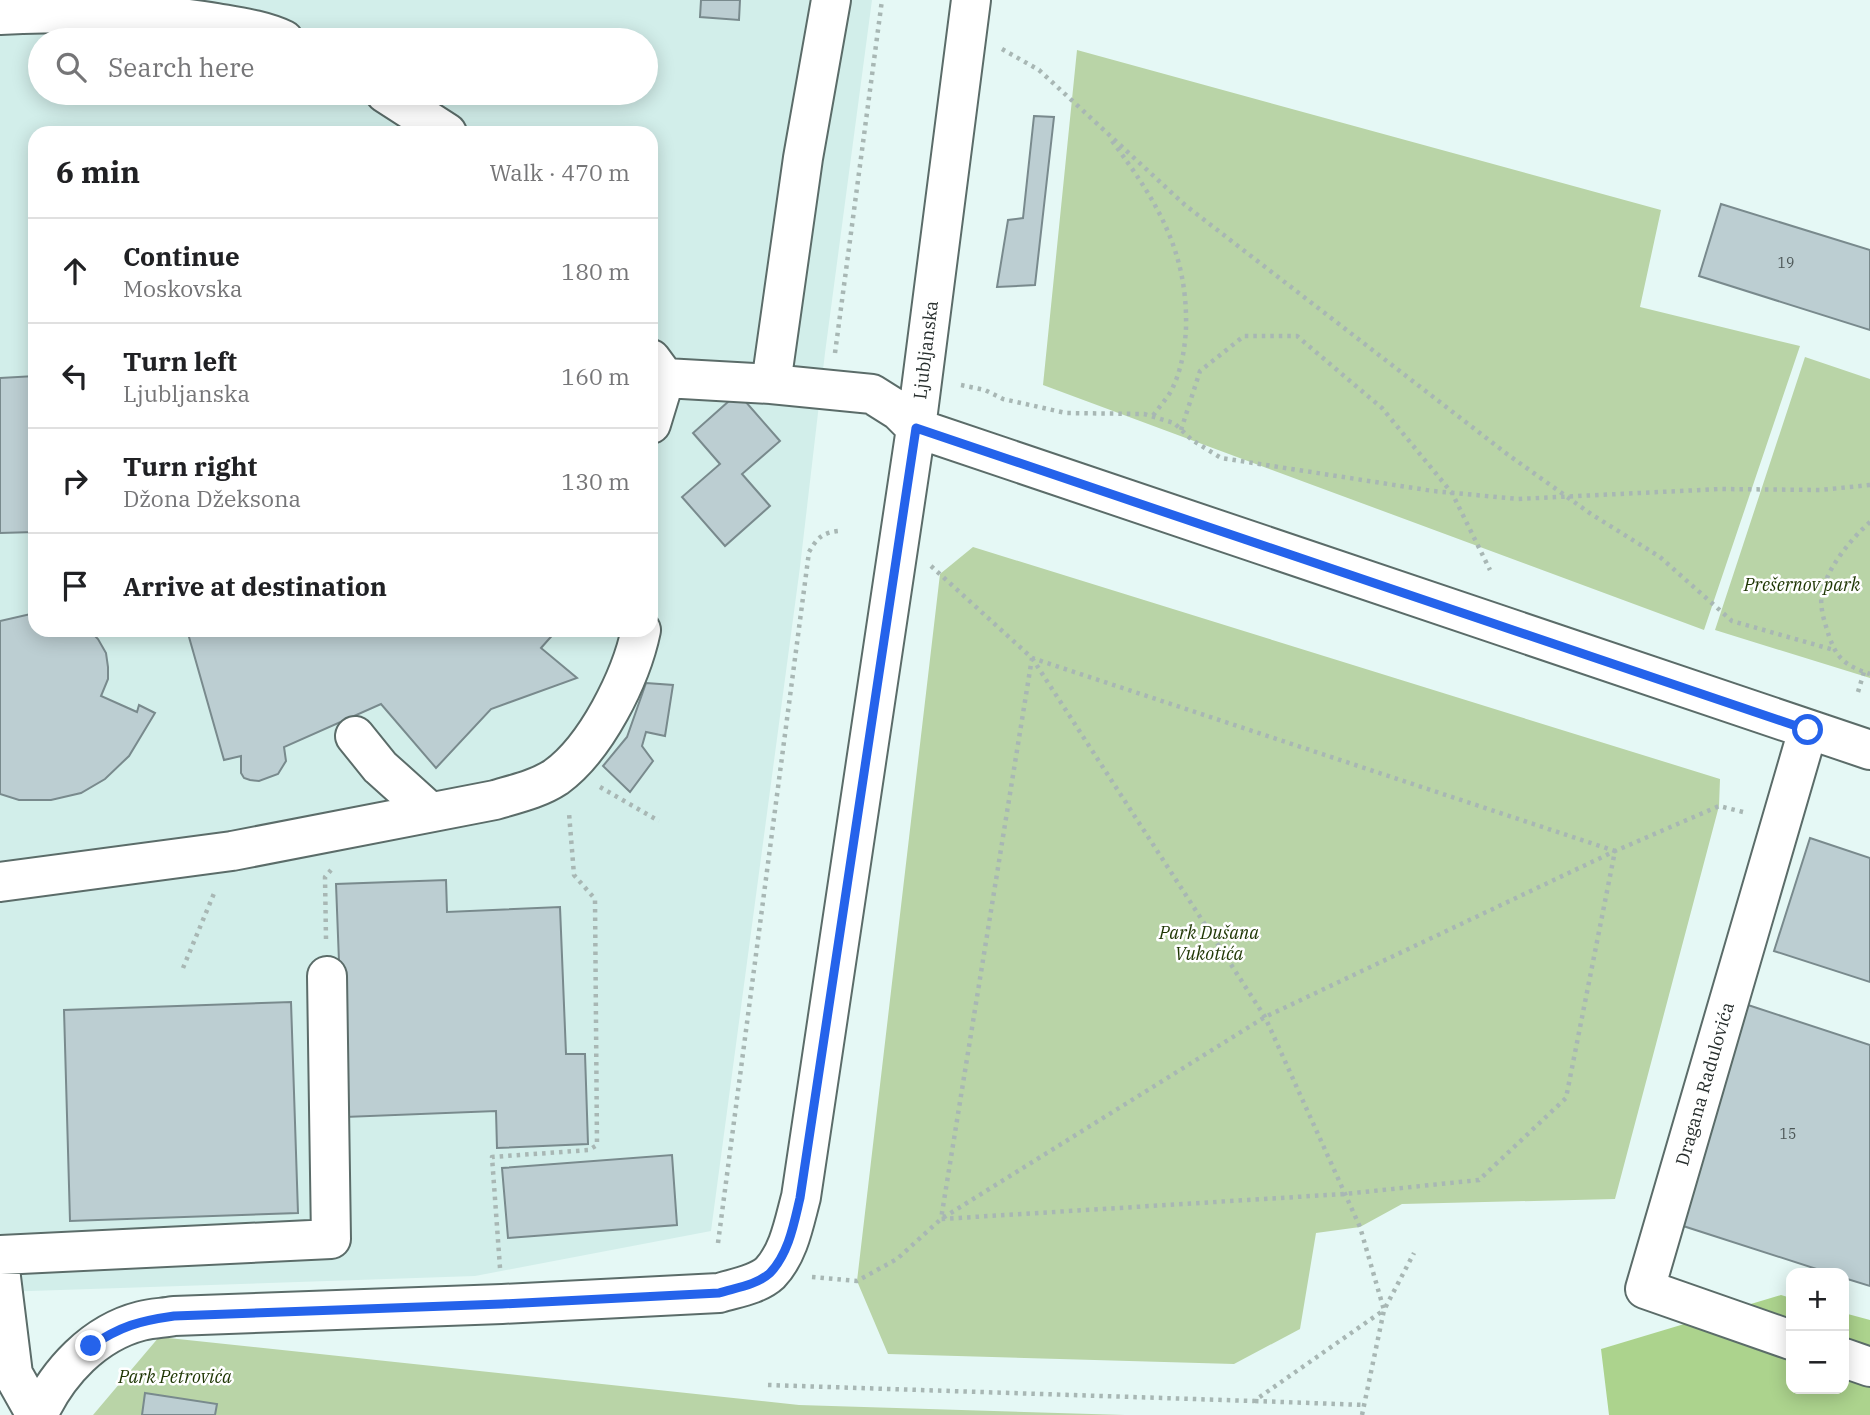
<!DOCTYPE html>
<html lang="en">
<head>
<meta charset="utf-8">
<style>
	body { margin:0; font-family:"IBM Plex Serif",serif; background:#f6f6f6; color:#202124 }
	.controls { position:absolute; right:21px; bottom:21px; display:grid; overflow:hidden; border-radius:14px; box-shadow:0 4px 18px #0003 }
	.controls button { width:63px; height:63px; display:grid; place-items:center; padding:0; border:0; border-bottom:2px solid #e0e0e0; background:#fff; color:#202124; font:35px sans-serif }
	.stop { position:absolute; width:21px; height:21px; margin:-16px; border:5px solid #2563eb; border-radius:50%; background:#fff }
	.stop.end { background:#2563eb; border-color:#fff; box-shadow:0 2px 7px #0008 }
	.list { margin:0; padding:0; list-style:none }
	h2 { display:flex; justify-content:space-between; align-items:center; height:91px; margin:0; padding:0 28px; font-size:30px }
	h2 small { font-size:23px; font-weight:400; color:#757577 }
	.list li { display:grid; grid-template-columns:46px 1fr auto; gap:21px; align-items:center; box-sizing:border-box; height:105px; padding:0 28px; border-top:2px solid #e0e0e0 }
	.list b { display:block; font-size:26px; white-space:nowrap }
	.list p { margin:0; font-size:23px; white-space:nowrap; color:#757577 }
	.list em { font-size:23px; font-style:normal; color:#757577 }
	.icon { flex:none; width:38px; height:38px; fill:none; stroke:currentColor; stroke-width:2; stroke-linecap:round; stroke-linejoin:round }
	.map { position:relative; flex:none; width:1870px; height:1415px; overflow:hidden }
	.search { position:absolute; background:#fff; box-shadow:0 4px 18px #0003; left:28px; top:28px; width:630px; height:77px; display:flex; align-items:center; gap:18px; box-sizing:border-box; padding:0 24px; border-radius:38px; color:#757577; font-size:26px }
	.panel { position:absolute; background:#fff; box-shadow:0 4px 18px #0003; left:28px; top:126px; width:630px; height:511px; border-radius:21px }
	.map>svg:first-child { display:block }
	.built { fill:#d2eeea; fill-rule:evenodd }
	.green { fill:#b9d4a7 }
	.forest { fill:#acd38d }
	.building { fill:#bcced2; stroke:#798a8d; stroke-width:2 }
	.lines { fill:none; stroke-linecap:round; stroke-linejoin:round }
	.minor-casing { stroke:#5b6c69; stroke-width:42 }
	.path { stroke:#a8b7b4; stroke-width:4.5; stroke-dasharray:3.5 5; stroke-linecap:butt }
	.minor { stroke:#fff; stroke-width:38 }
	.route { stroke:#2563eb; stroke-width:9 }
	.labels { text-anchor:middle; stroke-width:5; stroke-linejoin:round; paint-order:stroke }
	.number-label { font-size:14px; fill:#4c5656 }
	.street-label { font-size:18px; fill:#272e2d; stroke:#fff }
	.park-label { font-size:18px; font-style:italic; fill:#1e3603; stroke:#fff }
</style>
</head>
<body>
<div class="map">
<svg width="1870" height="1415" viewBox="0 0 1870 1415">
	<rect width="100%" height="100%" fill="#e5f8f5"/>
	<path class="built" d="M0 0H872L825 353 800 567 711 1231 475 1276 0 1292ZM40 40H646V93H40ZM35 133H651V630H35Z"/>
	<path class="green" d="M1077 50 1661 210 1640 307 1800 346 1704 630 1043 385Z
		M1805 357 1870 379V678L1715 630Z
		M973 547 1720 779 1719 806 1615 1199 1402 1204 1360 1227 1316 1233 1300 1329 1234 1364 888 1354 857 1281 940 574Z
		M159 1337 799 1405 1125 1415H93Z"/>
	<path class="forest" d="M1781 1295 1791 1298V1389H1844V1313L1870 1320V1415H1609L1601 1349Z"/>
	<path class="building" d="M701 0H740L739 20 700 17Z
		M1034 116 1054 117 1035 285 997 287 1008 220 1023 218Z
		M1721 204 1870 250V330L1699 276Z
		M35 376V532L0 533V378Z
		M738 393 780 441 742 474 770 506 725 546 682 497 720 464 693 433Z
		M35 613V630H89L98 639 106 653 108 667V679L101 696 137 712 139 705 155 713 129 756 105 779 81 793 51 800H19L0 794V621Z
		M187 630H557L541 648 577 678 491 709 436 768 381 704 284 747 286 761 278 774 259 781 250 780 244 778 241 773V756L224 760Z
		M646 683 673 685 665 736 646 732 642 746 653 761 630 792 603 766 627 737Z
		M1810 838 1870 858V982L1774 951Z
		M446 880 447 912 560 907 566 1054H585L588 1144 497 1148 496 1111 345 1117 336 884Z
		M291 1002 298 1213 70 1221 64 1010Z
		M1748 1005 1870 1045V1286L1844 1278V1273H1829L1677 1224Z
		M672 1155 677 1225 508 1238 502 1168Z
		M145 1393 217 1404 215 1415H142Z"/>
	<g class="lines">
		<defs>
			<path id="minor" d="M0 15C72 12 145 11 216 23 239 27 263 30 284 40
				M385 93 447 133
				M651 359 665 378 771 384 872 394 899 411 916 428 1870 750
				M771 384 803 158 831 0
				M651 424 665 378
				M355 736 380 767 430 812
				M0 882 232 851 495 800C515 794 538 789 556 777 596 748 631 678 641 630
				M0 1255 331 1239 327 976
				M0 1269 13 1374 36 1415
				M1791 1340 1645 1289 1808 730
				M1844 1358 1870 1367
				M38 1415C58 1372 94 1333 141 1321 152 1318 163 1318 174 1316L502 1304 719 1293C735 1288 757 1285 770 1273 789 1253 794 1223 801 1197L916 428 971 0"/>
		</defs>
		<use href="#minor" class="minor-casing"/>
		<path class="path" d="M1002 49 1039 70 1185 205 1507 454 1591 514 1660 557 1732 621 1834 650
			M1112 141C1156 200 1188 251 1186 328 1185 349 1181 372 1171 391 1166 400 1158 408 1152 417
			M835 353 882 0
			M961 385 985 390 1003 399 1066 413 1144 414 1174 423 1192 440 1221 458 1433 491 1518 499 1720 489 1820 490 1870 485
			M1181 430 1200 371 1244 336H1297L1382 408 1452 493 1490 570
			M1870 522C1851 539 1827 568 1822 593 1819 607 1825 623 1829 636 1837 660 1847 666 1870 674
			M931 566 1032 658 1615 851 1566 1098 1479 1180 1344 1194 941 1219 1032 658
			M1032 658 1265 1017 1360 1227 1384 1310
			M1858 692 1864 672
			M600 787 659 821
			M326 939 325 877 331 870
			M183 968 215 891
			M718 1243 809 552C817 538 822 533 838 531
			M500 1268 492 1157 589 1150 597 1145 595 899 574 875 569 813
			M812 1277 857 1281 897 1259 941 1219 1265 1017 1615 851 1719 806 1747 813
			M768 1385 1254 1401 1384 1310
			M1255 1401 1364 1405
			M1362 1415 1384 1310 1414 1253"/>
		<use href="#minor" class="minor"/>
	</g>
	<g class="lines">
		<path class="route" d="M91 1346C121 1326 139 1321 174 1316L502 1304 719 1293C735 1288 757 1285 770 1273 789 1253 794 1223 800 1198L916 428 1808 730"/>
	</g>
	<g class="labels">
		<g class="number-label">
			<text x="1786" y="268">19</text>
			<text x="1788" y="1139">15</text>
		</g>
		<g class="street-label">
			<text transform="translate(926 350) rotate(-83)" y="6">Ljubljanska</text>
			<text transform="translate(1705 1084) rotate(-74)" y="6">Dragana Radulovića</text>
		</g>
		<g class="park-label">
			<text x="1802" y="591">Prešernov park</text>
			<text x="1209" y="939">Park Dušana<tspan x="1209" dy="21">Vukotića</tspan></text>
			<text x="175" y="1383">Park Petrovića</text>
		</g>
	</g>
</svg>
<div class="controls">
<button>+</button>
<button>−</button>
</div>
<div class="stop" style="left:1808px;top:730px"></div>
<div class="stop end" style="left:91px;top:1346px"></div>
<div class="search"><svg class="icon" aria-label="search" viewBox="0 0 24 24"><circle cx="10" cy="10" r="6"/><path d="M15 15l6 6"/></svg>Search here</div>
<section class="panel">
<h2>6 min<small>Walk · 470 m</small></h2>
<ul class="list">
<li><svg class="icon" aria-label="ahead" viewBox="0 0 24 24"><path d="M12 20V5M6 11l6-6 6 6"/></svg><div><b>Continue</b><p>Moskovska</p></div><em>180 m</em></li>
<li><svg class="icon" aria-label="left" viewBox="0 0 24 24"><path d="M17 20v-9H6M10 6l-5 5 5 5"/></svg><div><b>Turn left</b><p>Ljubljanska</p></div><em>160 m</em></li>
<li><svg class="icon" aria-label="right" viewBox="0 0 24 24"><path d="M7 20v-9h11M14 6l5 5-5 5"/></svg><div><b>Turn right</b><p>Džona Džeksona</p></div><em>130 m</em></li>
<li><svg class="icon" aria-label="arrive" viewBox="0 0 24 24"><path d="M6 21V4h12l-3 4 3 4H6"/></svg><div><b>Arrive at destination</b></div></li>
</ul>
</section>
</div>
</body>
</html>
